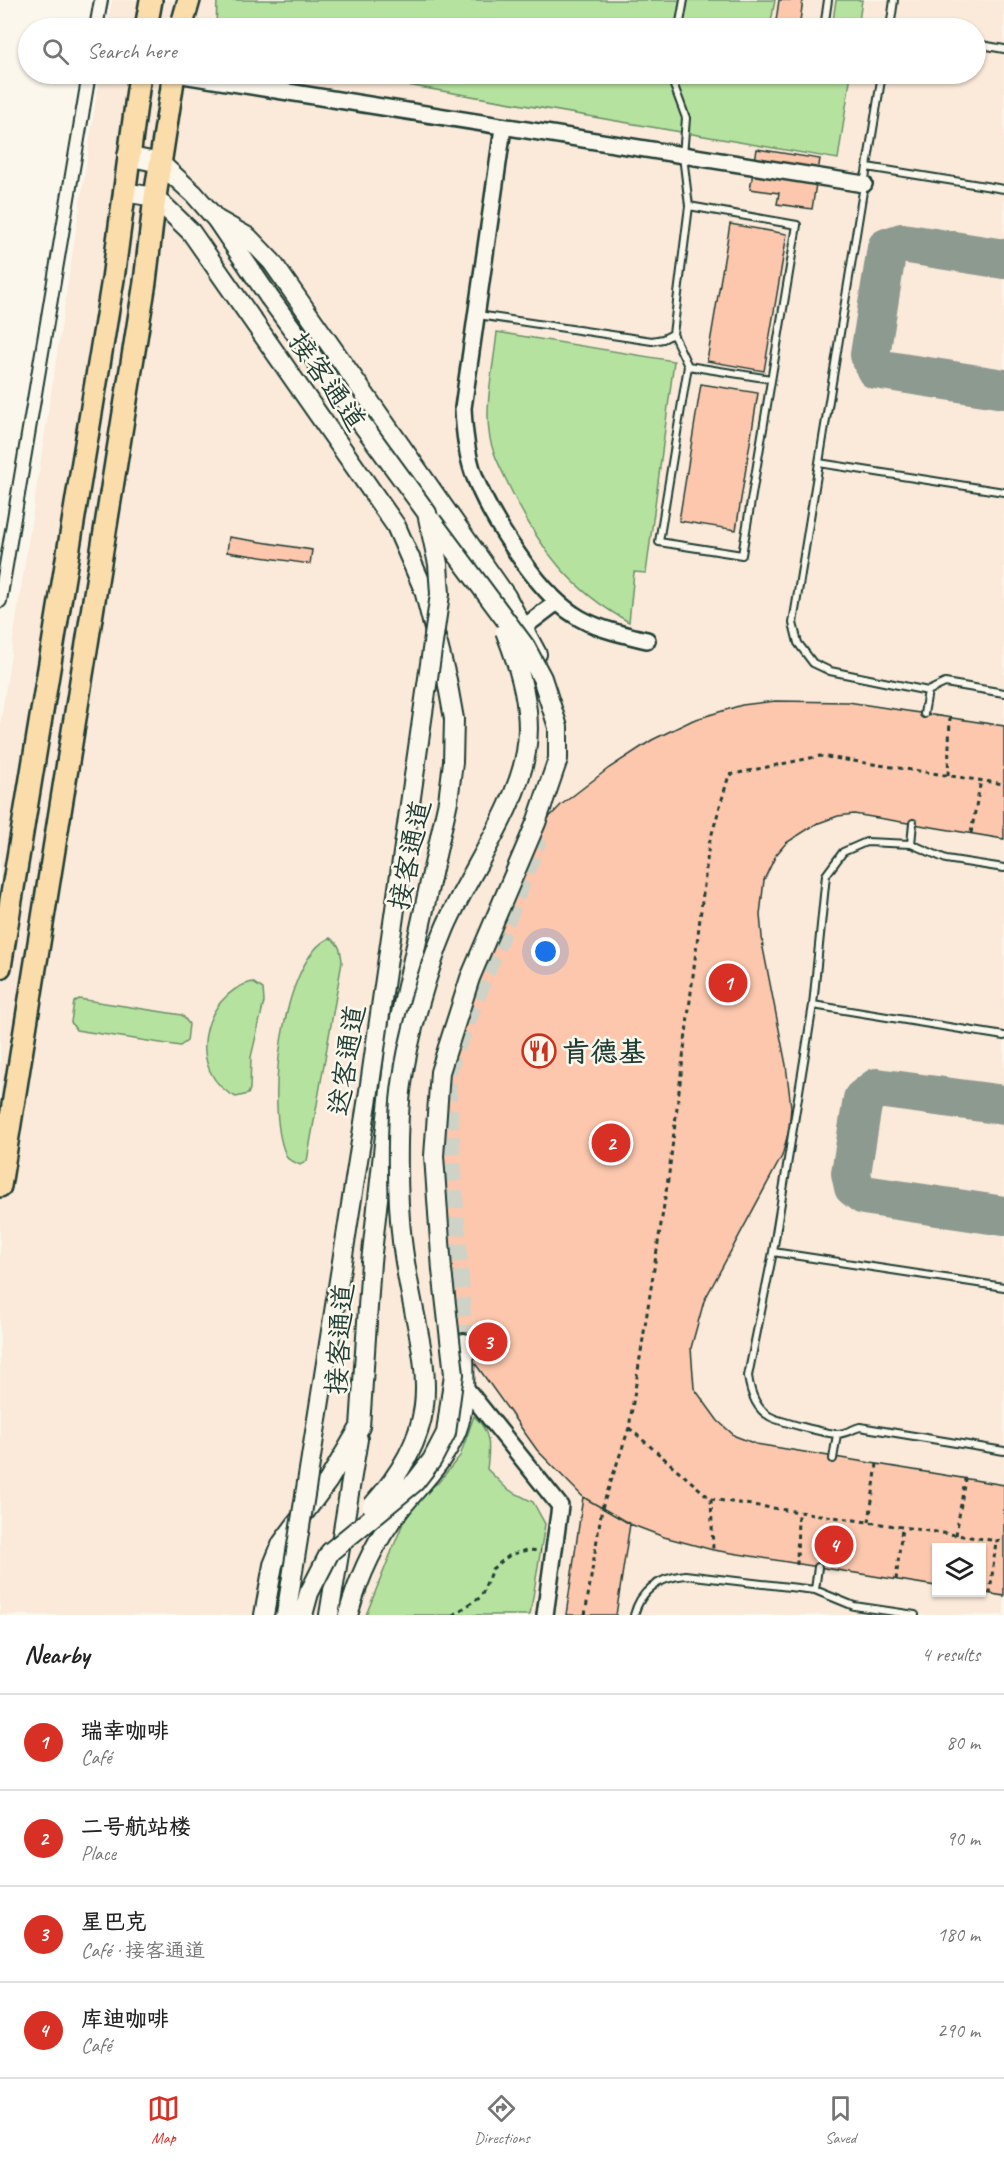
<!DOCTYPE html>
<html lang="en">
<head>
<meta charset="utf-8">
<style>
	body { margin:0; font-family:Caveat,"LXGW WenKai TC",sans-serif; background:#f2f2f2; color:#222 }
	.controls { position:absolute; right:18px; bottom:18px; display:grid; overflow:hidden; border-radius:0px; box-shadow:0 2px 4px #0004 }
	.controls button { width:54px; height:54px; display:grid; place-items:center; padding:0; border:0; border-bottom:2px solid #e0e0e0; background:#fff; color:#222; font:30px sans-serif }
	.you { position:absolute; left:546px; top:952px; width:21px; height:21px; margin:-15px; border:4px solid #fff; border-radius:50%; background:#1a73e8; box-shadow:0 0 0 9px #1a73e833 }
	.badge { display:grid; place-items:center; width:39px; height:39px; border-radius:50%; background:#d93025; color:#fff; font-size:20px; font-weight:700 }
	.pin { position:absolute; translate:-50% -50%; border:3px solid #fff; box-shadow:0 2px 6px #0006 }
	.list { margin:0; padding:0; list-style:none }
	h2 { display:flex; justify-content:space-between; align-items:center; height:78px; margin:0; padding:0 24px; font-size:26px }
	h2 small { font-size:20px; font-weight:400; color:#767676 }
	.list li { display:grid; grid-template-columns:39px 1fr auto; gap:18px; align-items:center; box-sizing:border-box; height:96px; padding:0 24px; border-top:2px solid #e0e0e0 }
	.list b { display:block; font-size:22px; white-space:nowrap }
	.list p { margin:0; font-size:20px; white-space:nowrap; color:#767676 }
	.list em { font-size:20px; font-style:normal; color:#767676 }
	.icon { flex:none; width:33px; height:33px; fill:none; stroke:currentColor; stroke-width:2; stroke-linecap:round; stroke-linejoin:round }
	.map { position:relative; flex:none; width:1004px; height:1615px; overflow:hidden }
	.search { position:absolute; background:#fff; box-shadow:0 2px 4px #0004; left:18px; right:18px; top:18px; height:66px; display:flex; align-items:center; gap:15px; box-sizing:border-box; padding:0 21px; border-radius:33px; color:#767676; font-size:22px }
	.sheet { height:462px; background:#fff }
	nav { display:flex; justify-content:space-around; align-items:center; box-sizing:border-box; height:84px; border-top:2px solid #e0e0e0; background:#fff; font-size:16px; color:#767676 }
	nav a { display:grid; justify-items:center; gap:3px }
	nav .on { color:#d93025 }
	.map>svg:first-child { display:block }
	.built { fill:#fbe9d9; fill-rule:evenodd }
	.green { fill:#b6e29f; stroke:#6a906a; stroke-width:1.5 }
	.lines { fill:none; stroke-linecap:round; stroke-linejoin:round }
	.taxiway { stroke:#8d9a90; stroke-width:40 }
	.building { fill:#fcc7ad; stroke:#1f3d34; stroke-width:1.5 }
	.secondary-tunnel { stroke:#cfd2c7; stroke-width:18; stroke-dasharray:18 9; stroke-linecap:butt }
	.service-casing { stroke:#1f3d34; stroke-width:10 }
	.minor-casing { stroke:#1f3d34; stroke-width:16 }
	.tertiary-casing { stroke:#1f3d34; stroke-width:20 }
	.secondary-casing { stroke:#1f3d34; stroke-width:22 }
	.trunk-casing { stroke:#1f3d34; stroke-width:26 }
	.path { stroke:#1f3d34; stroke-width:3; stroke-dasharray:4.5 4.5; stroke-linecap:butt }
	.service { stroke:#fbf7ec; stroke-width:6 }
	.minor { stroke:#fbf7ec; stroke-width:12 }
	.tertiary { stroke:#fbf7ec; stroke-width:15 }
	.secondary { stroke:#fbf7ec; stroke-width:18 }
	.trunk { stroke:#fbddab; stroke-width:21 }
	.secondary-bridge-casing { stroke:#1f3d34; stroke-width:22; stroke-linecap:butt }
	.secondary-bridge { stroke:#fbf7ec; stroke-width:18 }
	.labels { text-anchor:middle; stroke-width:5; stroke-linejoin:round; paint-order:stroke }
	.street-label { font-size:28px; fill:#1f3d34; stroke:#fbf7ec }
	.poi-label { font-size:28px; font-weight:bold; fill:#1f3d34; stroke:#fbf7ec; text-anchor:start }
</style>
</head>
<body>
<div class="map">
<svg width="1004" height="1615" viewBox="0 0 1004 1615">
	<rect width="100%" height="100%" fill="#fbf7ec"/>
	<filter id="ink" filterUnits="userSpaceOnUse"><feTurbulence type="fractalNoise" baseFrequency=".0167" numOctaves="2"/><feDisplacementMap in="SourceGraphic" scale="12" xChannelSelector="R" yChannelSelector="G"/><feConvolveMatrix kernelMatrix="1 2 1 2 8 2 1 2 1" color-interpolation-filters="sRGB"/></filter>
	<g filter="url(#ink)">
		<path class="built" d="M112 0H1004V1615H0V726L100 74H976V28H107ZM936 1548H982V1592H936Z"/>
		<path class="green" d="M217 0H775L770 28H216Z
			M836 0H862L858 28H832Z
			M343 74H851L838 159Z
			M497 332 674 361 646 573 634 572 629 622C570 590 539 548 510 488 502 470 491 452 489 432 485 401 494 364 497 332Z
			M330 938C340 944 341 951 342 962L307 1161 300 1165 288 1159C263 1117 281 958 330 938Z
			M252 982 263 989 264 1002 251 1057 250 1089 248 1094 236 1097C185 1073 201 995 252 982Z
			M79 999 182 1015 189 1024 187 1041 180 1046 76 1030 71 1022 74 1002Z
			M474 1416C491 1432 490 1446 487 1469L507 1489 533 1502 545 1524 530 1615H366L403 1523 422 1493 438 1483 460 1456Z"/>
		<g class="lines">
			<path class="taxiway" d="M1004 259 902 243 887 248 870 355 876 369 1004 389
				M1004 1105 877 1088 863 1099 851 1173 854 1187 864 1195 1004 1216"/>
		</g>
		<path class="building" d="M779 0H803L799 28H775Z
			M757 149 820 159 812 209 777 204 779 193 750 189Z
			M730 224 787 234 764 371 707 361Z
			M701 384 758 393 736 530 679 521Z
			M229 537 312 550 310 564 227 552Z
			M775 701 848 702 1004 726V839L854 814 838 816 816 824 786 843 776 855 764 880 760 915 763 948 786 1065 791 1107 789 1130 782 1156 704 1301 691 1348 694 1388 718 1421 735 1436 756 1444 1004 1485V1596L980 1592 982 1548H936V1586L713 1550 664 1537 630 1524 583 1497 537 1450 472 1359 457 1328 447 1298 434 1065 530 837 561 805 609 768 652 740 693 720 742 705Z
			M583 1497 630 1524 616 1615H566Z"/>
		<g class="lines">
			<path class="secondary-tunnel" d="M464 1343 447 1084 449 1067 539 838"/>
			<defs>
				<path id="service" d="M679 28 684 0
					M824 28 828 0
					M890 28 894 0
					M976 44 1004 49
					M882 74 793 623 798 643 813 663 830 671 928 691 945 683 1004 693
					M867 167 1004 189
					M478 315 652 341 663 339 673 334 689 206 683 156 686 118 673 83 674 74
					M673 334 688 366 659 542 742 555 797 225 689 206
					M688 366 771 379
					M819 463 1004 492
					M924 714 928 691
					M911 844 913 823
					M1004 868 946 859 911 844 866 842 843 852 826 875 813 1005 773 1252 748 1376C750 1390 755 1408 769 1416 776 1421 829 1434 837 1434 844 1434 853 1429 860 1427L1004 1451
					M813 1005 1004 1036
					M773 1252 1004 1287
					M833 1459 837 1434
					M815 1590 818 1567
					M634 1615C641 1589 659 1578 685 1575L815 1590 854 1606 915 1615"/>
				<path id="minor" d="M96 28 101 0
					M0 601 89 74"/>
				<path id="tertiary" d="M176 74 864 184
					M503 128 463 408C464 430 466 451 473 472 487 513 537 591 573 614 595 629 622 634 647 640
					M524 627 557 602
					M464 1386 560 1506 545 1615"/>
				<path id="secondary" d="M127 156 160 163 194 194 216 219 269 297
					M123 192 155 197 191 232 396 526 424 590 447 680 454 719 453 762 448 801 396 1036 371 1262 360 1427 328 1481 282 1543 273 1565 264 1615
					M216 219 248 237 272 262 506 596 537 654
					M329 1615 358 1439
					M348 1615C359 1576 375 1540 401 1508 421 1483 445 1461 457 1430 467 1403 464 1371 464 1343"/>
				<path id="trunk" d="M146 28 151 0
					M181 28 189 0
					M0 967 113 279 140 74
					M0 1186 145 282 155 197 174 74"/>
			</defs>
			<use href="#service" class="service-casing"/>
			<use href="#minor" class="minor-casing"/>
			<use href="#tertiary" class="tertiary-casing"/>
			<use href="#secondary" class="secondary-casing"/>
			<use href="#trunk" class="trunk-casing"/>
			<path class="path" d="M948 775 950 717
				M971 833 981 780
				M629 1428 711 1499 1004 1542
				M711 1499 713 1550
				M869 1522 877 1464
				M956 1535 965 1479
				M797 1565 798 1512
				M896 1580 902 1528
				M990 1594 996 1541
				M453 1615 481 1597 492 1569 510 1555 527 1550 541 1551
				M585 1615 602 1508 629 1428 669 1173 709 844 729 775 820 756 1004 784"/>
			<use href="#service" class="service"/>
			<use href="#minor" class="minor"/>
			<use href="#tertiary" class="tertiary"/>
			<use href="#secondary" class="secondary"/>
			<use href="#trunk" class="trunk"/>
			<defs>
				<path id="secondary-bridge" d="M269 297 427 513 438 564 440 594 369 1091 286 1615
					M372 1506C460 1408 415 1353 402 1241 397 1199 396 1126 402 1084 408 1038 427 971 445 928 468 874 517 808 526 752 533 711 520 669 505 631
					M303 1615 309 1593 330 1552 415 1482 432 1460 446 1433 454 1374 442 1270 434 1156 440 1072 470 978 536 823 558 759V727L542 678 525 646 432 521"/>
			</defs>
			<use href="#secondary-bridge" class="secondary-bridge-casing"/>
			<use href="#secondary-bridge" class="secondary-bridge"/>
		</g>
	</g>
	<defs>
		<symbol id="restaurant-ring" viewBox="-11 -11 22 22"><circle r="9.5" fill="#fbf7ec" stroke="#c8321e" stroke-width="1.5"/><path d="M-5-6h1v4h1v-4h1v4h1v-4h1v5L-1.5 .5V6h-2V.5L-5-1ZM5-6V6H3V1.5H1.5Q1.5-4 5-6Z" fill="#c8321e"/></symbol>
	</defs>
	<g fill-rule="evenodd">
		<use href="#restaurant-ring" x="520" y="1032" width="38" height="38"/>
	</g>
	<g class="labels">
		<g class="street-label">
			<text transform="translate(328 381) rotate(55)" y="10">接客通道</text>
			<text transform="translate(409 855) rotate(-78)" y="10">接客通道</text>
			<text transform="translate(346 1060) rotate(-81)" y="10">送客通道</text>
			<text transform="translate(339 1339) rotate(-86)" y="10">接客通道</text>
		</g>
		<g class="poi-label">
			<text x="562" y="1061">肯德基</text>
		</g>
	</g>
</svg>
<div class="controls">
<button><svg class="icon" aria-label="layers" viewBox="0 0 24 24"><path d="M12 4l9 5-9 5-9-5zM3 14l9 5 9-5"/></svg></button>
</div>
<div class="you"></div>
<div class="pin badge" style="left:728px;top:983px">1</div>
<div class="pin badge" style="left:611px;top:1143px">2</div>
<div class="pin badge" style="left:488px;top:1342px">3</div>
<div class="pin badge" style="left:834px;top:1545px">4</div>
<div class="search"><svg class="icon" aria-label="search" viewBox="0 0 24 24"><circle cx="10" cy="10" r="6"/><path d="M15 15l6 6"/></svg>Search here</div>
</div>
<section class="sheet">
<h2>Nearby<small>4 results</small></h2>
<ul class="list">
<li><span class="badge">1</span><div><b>瑞幸咖啡</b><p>Café</p></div><em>80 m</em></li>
<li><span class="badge">2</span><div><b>二号航站楼</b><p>Place</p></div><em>90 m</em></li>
<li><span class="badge">3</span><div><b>星巴克</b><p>Café · 接客通道</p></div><em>180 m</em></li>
<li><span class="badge">4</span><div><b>库迪咖啡</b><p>Café</p></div><em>290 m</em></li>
</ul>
</section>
<nav>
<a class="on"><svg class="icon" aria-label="map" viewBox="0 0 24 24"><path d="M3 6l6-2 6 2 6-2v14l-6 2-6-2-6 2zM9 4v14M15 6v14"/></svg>Map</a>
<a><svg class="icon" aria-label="directions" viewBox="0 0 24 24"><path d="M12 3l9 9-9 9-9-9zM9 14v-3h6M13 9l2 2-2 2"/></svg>Directions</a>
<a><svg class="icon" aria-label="saved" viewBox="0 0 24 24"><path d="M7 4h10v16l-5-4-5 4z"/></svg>Saved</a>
</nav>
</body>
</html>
